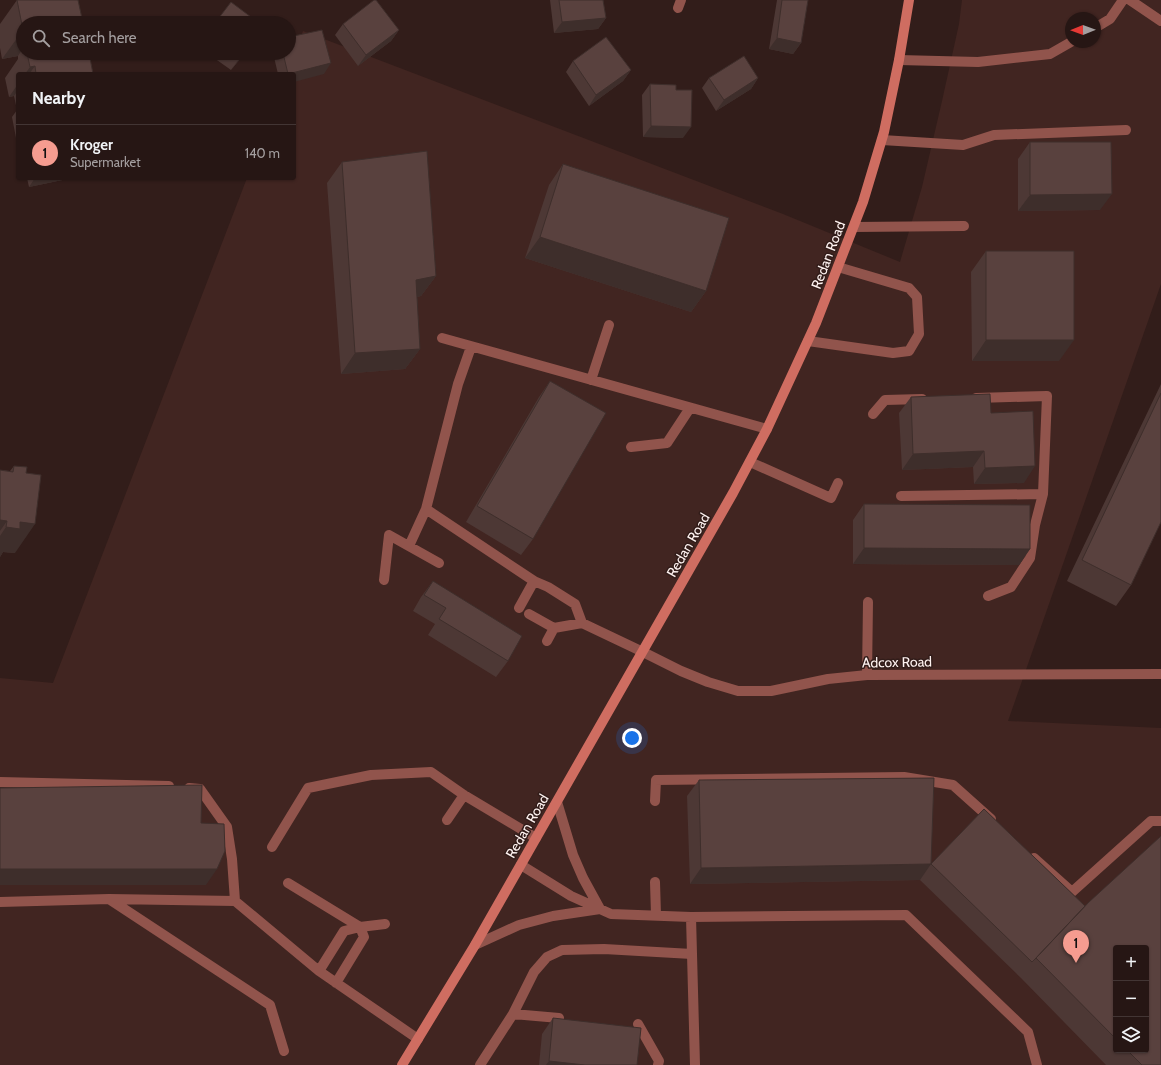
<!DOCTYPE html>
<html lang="en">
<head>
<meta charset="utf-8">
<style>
	body { margin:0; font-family:Cabin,sans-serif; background:#322322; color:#f1f3f6 }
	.controls { position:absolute; right:12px; bottom:12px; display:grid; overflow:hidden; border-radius:4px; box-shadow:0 1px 3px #0004 }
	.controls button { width:36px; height:36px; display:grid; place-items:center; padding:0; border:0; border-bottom:1px solid #423534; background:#261614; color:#f1f3f6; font:20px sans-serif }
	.compass { position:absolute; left:1065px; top:12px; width:36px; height:36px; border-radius:50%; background:#261614; box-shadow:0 1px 3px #0004; rotate:269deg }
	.you { position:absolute; left:632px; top:738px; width:14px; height:14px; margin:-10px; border:3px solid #fff; border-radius:50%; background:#1a73e8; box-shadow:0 0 0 6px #1a73e833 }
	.badge { display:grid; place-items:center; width:26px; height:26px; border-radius:50%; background:#f59c90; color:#111; font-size:13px; font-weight:700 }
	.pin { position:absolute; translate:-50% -33px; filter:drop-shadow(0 1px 2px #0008) }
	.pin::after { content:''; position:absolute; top:21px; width:14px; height:12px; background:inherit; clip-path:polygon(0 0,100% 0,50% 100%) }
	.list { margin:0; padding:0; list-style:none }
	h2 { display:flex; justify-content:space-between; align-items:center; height:52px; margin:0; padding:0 16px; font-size:17px }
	h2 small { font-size:13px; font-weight:400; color:#a49fa0 }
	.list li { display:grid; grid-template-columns:26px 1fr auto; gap:12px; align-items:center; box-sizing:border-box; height:56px; padding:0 16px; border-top:1px solid #423534 }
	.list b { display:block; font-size:15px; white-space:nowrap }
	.list p { margin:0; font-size:13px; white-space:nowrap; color:#a49fa0 }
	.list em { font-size:13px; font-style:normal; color:#a49fa0 }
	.icon { flex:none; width:22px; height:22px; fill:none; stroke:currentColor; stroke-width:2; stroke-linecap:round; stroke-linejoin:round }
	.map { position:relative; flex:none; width:1161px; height:1065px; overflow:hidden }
	.search { position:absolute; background:#261614; box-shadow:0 1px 3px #0004; left:16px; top:16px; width:280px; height:44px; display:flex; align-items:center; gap:10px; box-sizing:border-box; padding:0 14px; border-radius:22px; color:#a49fa0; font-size:15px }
	.panel { position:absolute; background:#261614; box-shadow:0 1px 3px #0004; left:16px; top:72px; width:280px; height:108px; border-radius:4px }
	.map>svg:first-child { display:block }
	.built { fill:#412521; fill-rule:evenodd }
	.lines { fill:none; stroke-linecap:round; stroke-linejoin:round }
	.service { stroke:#91544c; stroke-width:10 }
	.minor { stroke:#91544c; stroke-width:10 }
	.secondary { stroke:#cf6d61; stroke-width:10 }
	.wall { fill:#4d3835; fill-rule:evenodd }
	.shaded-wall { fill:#3e2e2b }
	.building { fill:#59413e; stroke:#3e2e2b }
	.labels { text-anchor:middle; stroke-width:3; stroke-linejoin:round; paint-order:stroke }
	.street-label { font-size:14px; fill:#fef2f0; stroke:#321d1a }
</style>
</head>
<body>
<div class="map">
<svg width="1161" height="1065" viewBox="0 0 1161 1065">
	<rect width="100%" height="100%" fill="#321d1a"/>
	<path class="built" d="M962 0H1161V284L1008 721 1161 728V1065H0V678L53 683 247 178H294V74H287L303 31 783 214 900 262 922 187 942 101 959 24ZM1071 18H1095V42H1071ZM1116 948H1146V1050H1116Z"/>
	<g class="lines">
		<path class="service" d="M1130 0 1161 21
			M1095 28 1110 19 1123 0
			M899 60 978 62 1050 54 1071 42
			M882 140 963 145 994 135 1126 130
			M854 227 964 226
			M442 338 767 429
			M808 341 893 353 909 351 919 334 917 297 909 288 838 267
			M471 347 458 384 426 509 534 581
			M591 380 609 325
			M976 398 1047 396 1043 494 1035 525 1030 558 1011 587 988 596
			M873 414 885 400 922 399
			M631 447 667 443 690 408
			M750 462 831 498 838 483
			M901 496 1043 494
			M409 546 426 509
			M384 580 389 535 439 563
			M519 608 534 581 548 587 575 604 582 623 643 652
			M529 614 554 628 582 623
			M547 641 554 628
			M867 675 868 602
			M0 782 169 786
			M189 788 200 789 227 827 232 859 235 901 319 971 418 1039
			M655 801 656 780 904 777 953 785 991 819
			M447 820 464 795
			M272 847 308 788 371 775 431 772 464 795 536 838
			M1034 858 1072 892 1151 821H1161
			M521 865 571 896 611 914 691 917 695 1065
			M655 882 656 915
			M288 883 360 927 364 937 336 983
			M109 899 235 901
			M0 902 109 899 270 1005 284 1051
			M691 917 906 915 1028 1032 1037 1065
			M475 945 519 925 553 916 600 909 583 878 573 855 557 802
			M319 971 344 931 360 927 385 924
			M513 1014 559 1018
			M638 1024 659 1061 658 1065
			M480 1065 513 1014 534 972 547 957 562 950 604 949 692 954"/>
		<path class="minor" d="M678 8 681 0
			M643 652 681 671 708 682 738 691H771L828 679 867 675 1161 674"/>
		<path class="secondary" d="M402 1065 475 945 536 838 733 493 767 429 816 323 863 202 884 132 899 60 909 0"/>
	</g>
	<path class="wall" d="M17 0 23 23V53H89L93 74H18V137L16 138 12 117 17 110 14 96 9 97 5 78 18 59V56L2 59 0 48V24Z
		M550 0H603L606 18 598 29 554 33Z
		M777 0H808L801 43 793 54 769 49Z
		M343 24 399 30 391 41 358 66 335 35Z
		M207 53H245L231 70Z
		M273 53H289L324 74H278Z
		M573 61 631 70 623 81 589 106 566 72Z
		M709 78H758L751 89 716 111 702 88Z
		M650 84 676 90 683 138 643 137 642 95Z
		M1030 142 1100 210 1018 211V159Z
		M342 162 436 276 421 296 417 297 420 349 405 369 341 374 327 183Z
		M563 164 706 291 691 312 525 258 549 185Z
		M27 178H72L29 187Z
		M986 251 1059 361H972L971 272Z
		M550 381 533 539 521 555 466 522 539 397Z
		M1161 384V522L1131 585 1116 606 1067 581Z
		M911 397 991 413 1024 483 974 484 973 467 902 470 899 413Z
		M14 466 15 553 3 552 0 557V470L10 471Z
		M864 504 1030 549 1019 565 853 564V520Z
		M433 581 508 661 496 677 428 635 435 624 413 611 421 597Z
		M934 778 931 864 984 809 1085 906 1161 836V1065H1106L1021 978 920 880 690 884 687 796 699 780ZM1116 948H1146V1050H1116Z
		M553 1018 637 1065H539L542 1034Z"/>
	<path class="shaded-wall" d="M606 18 598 29 554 33 562 22Z
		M23 30V48L18 56 2 59Z
		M399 30 391 41 358 66 366 55Z
		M777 38 801 43 793 54 769 49Z
		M244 53H245L231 70 239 59Z
		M331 63 324 74 294 82V74H289Z
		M35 66 29 74H25L30 67Z
		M631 70 623 81 589 106 596 95Z
		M758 78 751 89 716 111 724 100Z
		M18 84V90L14 96 9 97Z
		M651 126 691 127 683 138 643 137Z
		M35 178H72L29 187Z
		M1112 194 1100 210 1018 211 1030 195Z
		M540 237 706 291 691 312 525 258Z
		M436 276 421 296 401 301 416 280Z
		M986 340H1074L1059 361H972Z
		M420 349 405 369 341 374 355 353Z
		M984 451 973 467 902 470 913 454Z
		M1035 466 1024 483 974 484 985 468Z
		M0 520 7 521 0 531Z
		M20 522 35 524 15 553 3 552 0 557V536L6 527Z
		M864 548 1030 549 1019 565 853 564Z
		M931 864 920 880 690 884 701 868Z
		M0 869H217L206 885H0Z
		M549 1061 585 1065H546Z"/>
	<path class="building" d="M17 0H78L83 23H23V30Z
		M374 0H376L399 30 366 55 343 24Z
		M559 0H603L606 18 562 22Z
		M782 0H808L801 43 777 38Z
		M231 2 259 23H215Z
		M322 30 331 63 288 74 283 53H289V37Z
		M606 37 631 70 596 95 573 61Z
		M27 53H89L93 74H36L35 66 30 67Z
		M230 53H244L239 59Z
		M744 56 758 78 724 100 709 78Z
		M650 84 676 85V90H692L691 127 651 126Z
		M1030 142H1111L1112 194 1030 195Z
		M427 151 436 276 416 280 420 349 355 353 342 162Z
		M563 164 729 218 706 291 540 237Z
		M986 251H1074V340H986Z
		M550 381 606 413 533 539 477 506Z
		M1161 393V522L1131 585 1082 560Z
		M990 394 991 413 1033 411 1035 466 985 468 984 451 913 454 911 397Z
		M14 466 27 467 26 473 41 475 35 524 20 522V529L6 527 7 521 0 520V470L13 472Z
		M864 504 1030 505V549L864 548Z
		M433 581 522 636 508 661 439 619 446 608 424 595Z
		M934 778 931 864 701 868 699 780Z
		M202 785 201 823 224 824 225 851 217 869H0V788Z
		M984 809 1085 906 1036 958 1032 962 931 864Z
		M1161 836V1065H1142L1127 1050H1146V948H1116V1039L1036 958 1089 902Z
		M553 1018 641 1028 637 1065H585L549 1061Z"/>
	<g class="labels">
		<g class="street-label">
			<text transform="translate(828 255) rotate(-69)" y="5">Redan Road</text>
			<text transform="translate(688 545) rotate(-60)" y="5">Redan Road</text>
			<text transform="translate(897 662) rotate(-1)" y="5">Adcox Road</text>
			<text transform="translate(527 826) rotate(-60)" y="5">Redan Road</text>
		</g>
	</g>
</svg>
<div class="controls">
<button>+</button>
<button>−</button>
<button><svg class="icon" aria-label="layers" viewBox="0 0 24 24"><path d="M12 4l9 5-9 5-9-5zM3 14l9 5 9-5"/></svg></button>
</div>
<svg class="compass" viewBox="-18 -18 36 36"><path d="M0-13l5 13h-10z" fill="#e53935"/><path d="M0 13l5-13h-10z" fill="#a49fa0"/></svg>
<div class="you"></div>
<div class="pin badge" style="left:1076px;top:963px">1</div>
<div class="search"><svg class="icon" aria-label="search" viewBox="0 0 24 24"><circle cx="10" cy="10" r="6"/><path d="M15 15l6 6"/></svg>Search here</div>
<section class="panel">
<h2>Nearby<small></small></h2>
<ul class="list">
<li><span class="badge">1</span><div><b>Kroger</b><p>Supermarket</p></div><em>140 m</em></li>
</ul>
</section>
</div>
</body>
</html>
